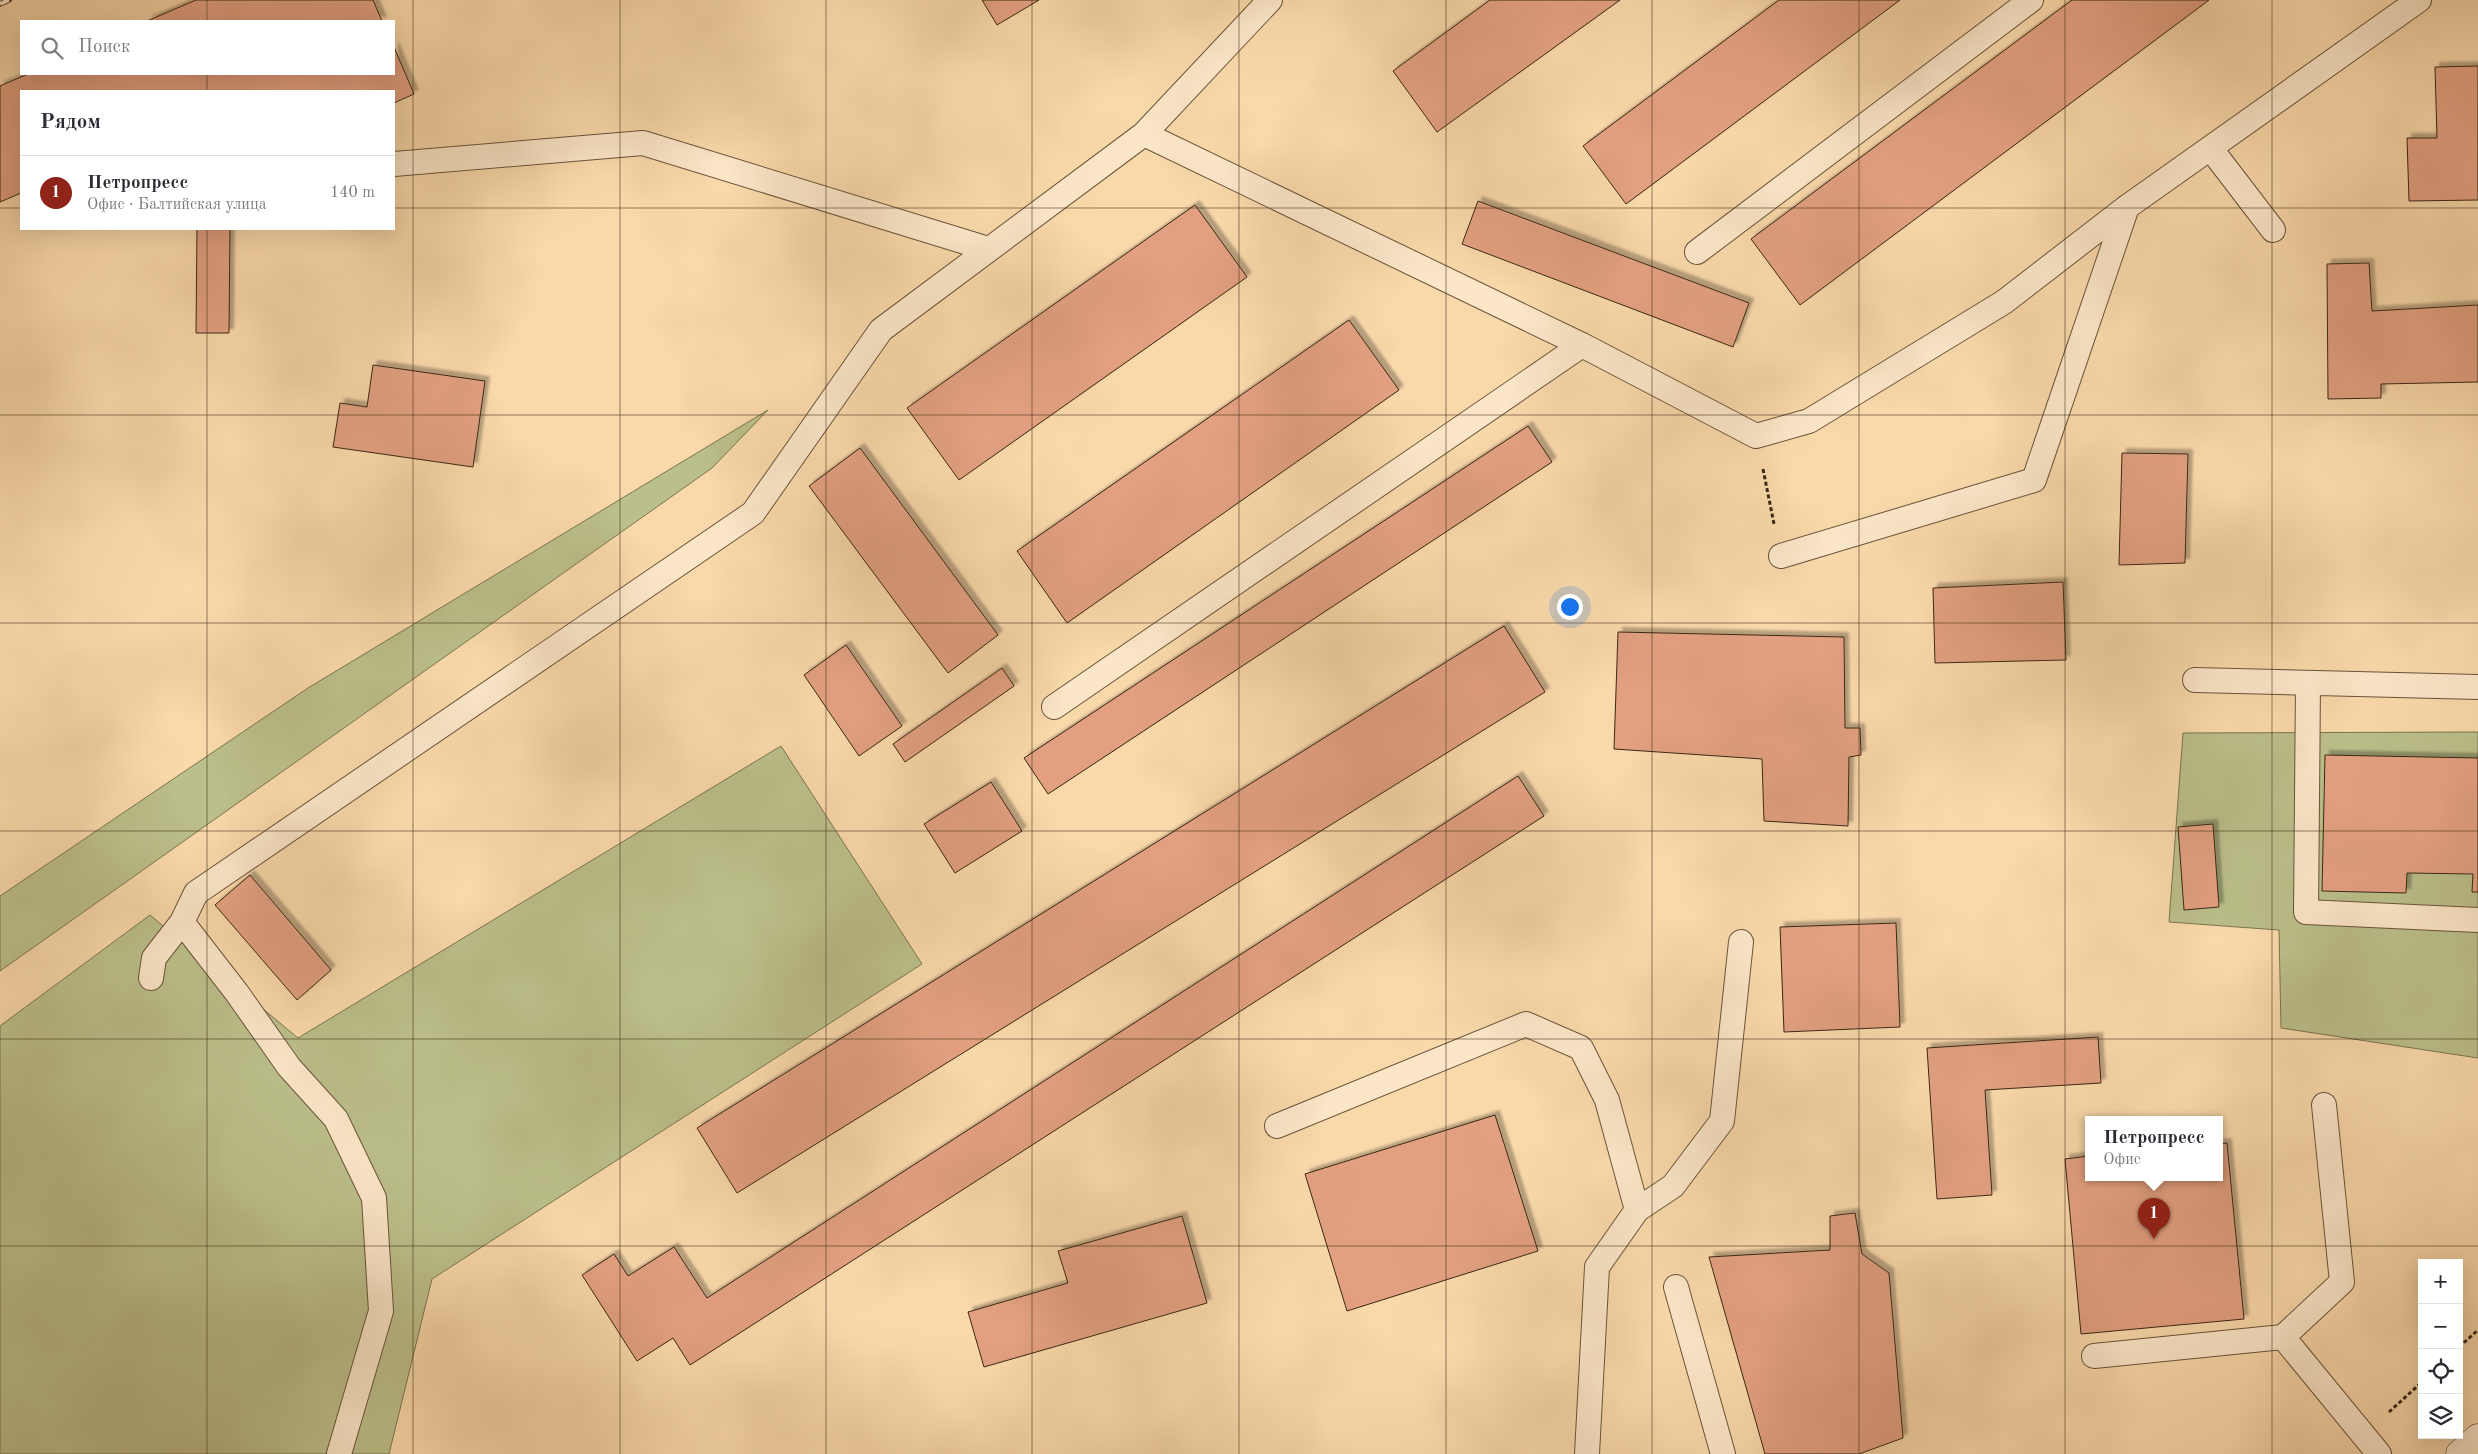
<!DOCTYPE html>
<html lang="ru">
<head>
<meta charset="utf-8">
<style>
	body { margin:0; font-family:"Old Standard TT",serif; background:#f7f7f7; color:#2b2b33 }
	.controls { position:absolute; right:15px; bottom:15px; display:grid; overflow:hidden; border-radius:0px; box-shadow:0 5px 20px #0002 }
	.controls button { width:45px; height:45px; display:grid; place-items:center; padding:0; border:0; border-bottom:1px solid #e1e1e2; background:#fff; color:#2b2b33; font:25px sans-serif }
	.you { position:absolute; left:1569px; top:606px; width:18px; height:18px; margin:-12px; border:4px solid #fff; border-radius:50%; background:#1a73e8; box-shadow:0 0 0 8px #1a73e833 }
	.badge { display:grid; place-items:center; width:32px; height:32px; border-radius:50%; background:#8f2418; color:#fff; font-size:16px; font-weight:700 }
	.pin { position:absolute; translate:-50% -41px; filter:drop-shadow(0 1px 2px #0008) }
	.pin::after { content:''; position:absolute; top:26px; width:18px; height:15px; background:inherit; clip-path:polygon(0 0,100% 0,50% 100%) }
	.popup { position:absolute; left:2085px; top:1116px; width:138px; height:65px; box-sizing:border-box; display:grid; place-content:center; border-radius:0px; background:#fff; filter:drop-shadow(0 1px 4px #0005); font-size:16px; white-space:nowrap; color:#7c7c81 }
	.popup b { font-size:19px; color:#2b2b33 }
	.popup::after { content:''; position:absolute; left:50%; top:100%; margin-left:-10px; border:10px solid transparent; border-top-color:#fff }
	.list { margin:0; padding:0; list-style:none }
	h2 { display:flex; justify-content:space-between; align-items:center; height:65px; margin:0; padding:0 20px; font-size:21px }
	h2 small { font-size:16px; font-weight:400; color:#7c7c81 }
	.list li { display:grid; grid-template-columns:32px 1fr auto; gap:15px; align-items:center; box-sizing:border-box; height:75px; padding:0 20px; border-top:1px solid #e1e1e2 }
	.list b { display:block; font-size:19px; white-space:nowrap }
	.list p { margin:0; font-size:16px; white-space:nowrap; color:#7c7c81 }
	.list em { font-size:16px; font-style:normal; color:#7c7c81 }
	.icon { flex:none; width:28px; height:28px; fill:none; stroke:currentColor; stroke-width:2; stroke-linecap:round; stroke-linejoin:round }
	.map { position:relative; flex:none; width:2478px; height:1454px; overflow:hidden }
	.search { position:absolute; background:#fff; box-shadow:0 5px 20px #0002; left:20px; top:20px; width:375px; height:55px; display:flex; align-items:center; gap:12px; box-sizing:border-box; padding:0 18px; border-radius:0px; color:#7c7c81; font-size:19px }
	.panel { position:absolute; background:#fff; box-shadow:0 5px 20px #0002; left:20px; top:90px; width:375px; height:140px; border-radius:0px }
	.map>svg:first-child { display:block }
	.green { fill:#bbbf8b; stroke:#7a7450 }
	.building { fill:#e2a081; stroke:#3a2814; filter:url(#shadow) }
	.lines { fill:none; stroke-linecap:round; stroke-linejoin:round }
	.lane-casing { stroke:#6a543a; stroke-width:26 }
	.secondary-casing { stroke:#3a2814; stroke-width:29 }
	.path { stroke:#3a2814; stroke-width:3; stroke-dasharray:4 2.5; stroke-linecap:butt }
	.lane { stroke:#fbe6c8; stroke-width:24 }
	.secondary { stroke:#fbe6c8; stroke-width:28 }
	.rail-casing { stroke:#3a2814; stroke-width:5.5 }
	.rail { stroke:#fbe6c8; stroke-width:4; stroke-dasharray:11; stroke-linecap:butt }
	.grid { fill:none; stroke:#3a2814; stroke-width:1; stroke-opacity:0.55 }
</style>
</head>
<body>
<div class="map">
<svg width="2478" height="1454" viewBox="0 0 2478 1454">
	<defs>
		<filter id="shadow"><feDropShadow dx="4.5" dy="-4.5" stdDeviation="1" flood-color="#0004"/></filter>
	</defs>
	<rect width="100%" height="100%" fill="#f9d8aa"/>
	<filter id="stains"><feTurbulence type="fractalNoise" baseFrequency=".004" numOctaves="4"/><feColorMatrix values="0 0 0 0 .2 0 0 0 0 .09 0 0 0 0 .02 0 0 0 .5 -.17"/></filter>
	<radialGradient id="worn" r=".72"><stop offset=".6" stop-color="#630" stop-opacity="0"/><stop offset="1" stop-color="#630" stop-opacity=".3"/></radialGradient>
	<path class="green" d="M768 410 712 468 0 971V896L308 688Z
		M2478 732V1058L2281 1028 2279 930 2169 922 2183 733Z
		M781 746 922 964 432 1279 389 1454H0V1026L150 915 298 1038Z"/>
	<path class="building" d="M196 0H373L382 21H147Z
		M982 0H1039L997 25Z
		M1490 0H1620L1437 132 1393 71Z
		M1779 0H1900L1626 204 1583 146Z
		M2072 0H2209L1800 305 1751 239Z
		M394 47 414 94 394 103V91H21V193L0 202V86L28 74H394Z
		M2478 66V200L2409 201 2407 138H2437L2435 67Z
		M1478 201 1749 303 1733 347 1462 244Z
		M1195 205 1247 277 959 480 907 408Z
		M197 229H230L229 333H196Z
		M2369 263 2372 311 2478 305V382L2381 384V398L2328 399 2327 264Z
		M1349 320 1399 390 1067 623 1017 551Z
		M373 365 485 381 473 467 333 447 340 403 367 407Z
		M1528 426 1552 462 1048 794 1024 758Z
		M860 448 998 635 948 673 809 486Z
		M2122 453 2188 454 2185 563 2119 565Z
		M2063 582 2066 660 1935 663 1933 588Z
		M1504 626 1545 692 737 1193 697 1128Z
		M1618 632 1844 637 1845 728H1860L1861 755 1849 757 1848 826 1764 821 1762 759 1614 749Z
		M846 645 902 726 859 756 804 675Z
		M1002 668 1014 686 905 762 893 744Z
		M2325 755 2478 758V892H2472L2473 874 2407 873 2406 893 2322 891Z
		M1518 776 1544 816 690 1365 673 1338 637 1361 582 1275 614 1254 628 1276 674 1247 707 1298Z
		M991 782 1022 831 955 873 924 824Z
		M2213 824 2219 907 2184 910 2178 827Z
		M250 875 331 970 297 1000 215 905Z
		M1896 923 1900 1027 1784 1032 1780 927Z
		M2098 1037 2101 1083 1985 1090 1992 1195 1937 1199 1927 1048Z
		M1495 1115 1538 1251 1347 1311 1305 1174Z
		M2227 1143 2244 1319 2081 1334 2065 1159 2089 1156V1178H2219V1144Z
		M1855 1213 1862 1254 1889 1273 1903 1438 1859 1454H1765L1709 1257 1830 1250V1216Z
		M1182 1216 1207 1303 984 1367 968 1312 1068 1283 1058 1251Z"/>
	<g class="lines">
		<defs>
			<path id="lane" d="M1144 134 1582 345 1756 436 1809 421 2004 302 2127 207 2419 0
				M2211 149 2273 230
				M394 164 643 143 988 249
				M1697 252 2031 0
				M1781 556 2034 480 2127 207
				M2195 680 2478 687
				M2308 683 2306 912 2478 920
				M1054 707 1582 345
				M182 922 237 993 289 1067 336 1119 374 1198 381 1311 339 1454
				M151 978 154 958 182 922 196 893 753 513 881 330 1144 134 1270 0
				M2324 1105 2342 1282 2283 1337 2379 1454
				M1277 1126 1526 1024 1581 1048 1607 1100 1637 1210
				M1676 1287 1723 1454
				M2094 1356 2283 1337
				M1587 1454 1597 1267 1637 1210 1673 1186 1722 1121 1741 942"/>
			<path id="secondary" d="M2460 1454 2478 1438"/>
		</defs>
		<use href="#lane" class="lane-casing"/>
		<use href="#secondary" class="secondary-casing"/>
		<path class="path" d="M1763 469 1774 524
			M2459 1347 2478 1330
			M2389 1412 2422 1382"/>
		<use href="#lane" class="lane"/>
		<use href="#secondary" class="secondary"/>
		<defs>
			<path id="rail" d="M0 4 9 0"/>
		</defs>
		<use href="#rail" class="rail-casing"/>
		<use href="#rail" class="rail"/>
	</g>
	<path class="grid" d="M207 0V21M413 0V1454M620 0V1454M826 0V1454M1032 0V1454M1239 0V1454M1446 0V1454M1652 0V1454M1859 0V1454M2065 0V1454M2272 0V1454M207 74V91M0 208H21M394 208H2478M207 229V1454M0 415H2478M0 623H2478M0 831H2478M0 1039H2478M0 1246H2478"/>
	<rect width="100%" height="100%" filter="url(#stains)"/>
	<rect width="100%" height="100%" fill="url(#worn)"/>
</svg>
<div class="controls">
<button>+</button>
<button>−</button>
<button><svg class="icon" aria-label="locate" viewBox="0 0 24 24"><circle cx="12" cy="12" r="6"/><path d="M12 2v4M12 18v4M2 12h4M18 12h4"/></svg></button>
<button><svg class="icon" aria-label="layers" viewBox="0 0 24 24"><path d="M12 4l9 5-9 5-9-5zM3 14l9 5 9-5"/></svg></button>
</div>
<div class="you"></div>
<div class="pin badge" style="left:2154px;top:1239px">1</div>
<div class="popup"><b>Петропресс</b>Офис</div>
<div class="search"><svg class="icon" aria-label="search" viewBox="0 0 24 24"><circle cx="10" cy="10" r="6"/><path d="M15 15l6 6"/></svg>Поиск</div>
<section class="panel">
<h2>Рядом<small></small></h2>
<ul class="list">
<li><span class="badge">1</span><div><b>Петропресс</b><p>Офис · Балтийская улица</p></div><em>140 m</em></li>
</ul>
</section>
</div>
</body>
</html>
